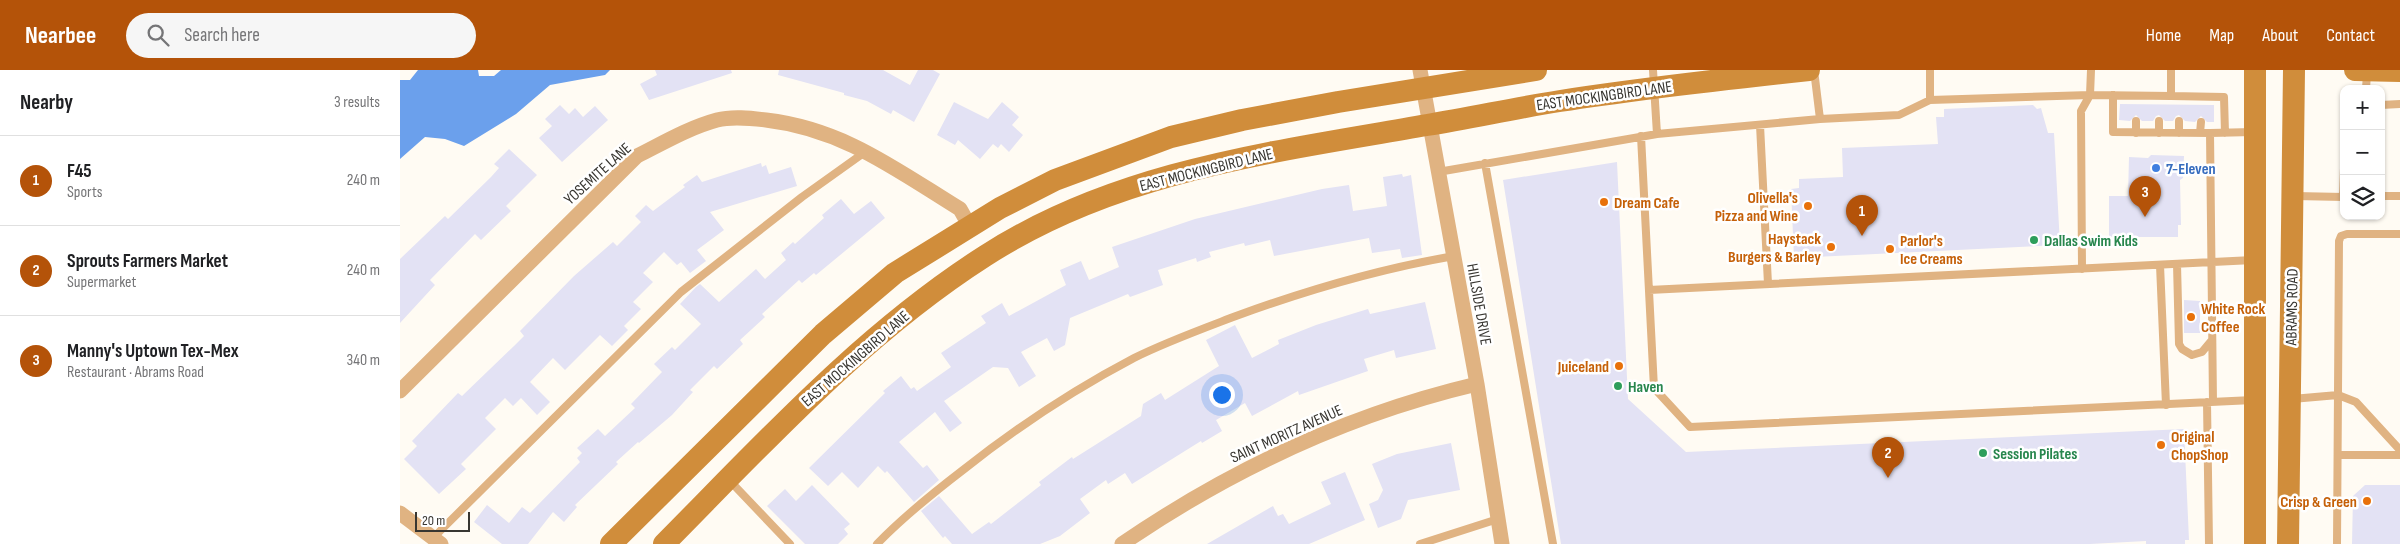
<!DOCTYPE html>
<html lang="en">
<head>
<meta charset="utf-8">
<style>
	body { margin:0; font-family:"Sofia Sans Condensed",sans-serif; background:#f6f6f6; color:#202124 }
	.controls { position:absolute; right:15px; top:15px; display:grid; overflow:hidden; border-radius:10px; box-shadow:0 1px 4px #0004 }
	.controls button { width:45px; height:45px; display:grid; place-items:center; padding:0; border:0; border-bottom:1px solid #e0e0e0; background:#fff; color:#202124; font:25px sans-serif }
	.scale { position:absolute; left:15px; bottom:12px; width:55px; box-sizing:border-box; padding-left:5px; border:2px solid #383631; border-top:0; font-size:14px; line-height:18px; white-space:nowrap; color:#383631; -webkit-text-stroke:4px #fff; paint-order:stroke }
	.you { position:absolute; left:821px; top:324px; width:18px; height:18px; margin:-12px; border:4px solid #fff; border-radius:50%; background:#1a73e8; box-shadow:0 0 0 8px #1a73e833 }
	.badge { display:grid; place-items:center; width:32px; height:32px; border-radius:50%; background:#b45309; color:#fff; font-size:16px; font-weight:700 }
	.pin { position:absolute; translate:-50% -41px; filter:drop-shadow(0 1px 2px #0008) }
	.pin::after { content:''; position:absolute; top:26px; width:18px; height:15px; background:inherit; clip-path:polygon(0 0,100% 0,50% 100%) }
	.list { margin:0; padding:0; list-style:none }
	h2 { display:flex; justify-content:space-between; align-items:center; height:65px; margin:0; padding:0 20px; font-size:21px }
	h2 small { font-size:16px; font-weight:400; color:#757577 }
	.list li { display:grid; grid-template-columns:32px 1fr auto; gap:15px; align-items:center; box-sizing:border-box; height:90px; padding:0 20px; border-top:1px solid #e0e0e0 }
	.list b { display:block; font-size:19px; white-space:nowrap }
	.list p { margin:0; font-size:16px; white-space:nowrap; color:#757577 }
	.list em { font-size:16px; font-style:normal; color:#757577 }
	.icon { flex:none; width:28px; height:28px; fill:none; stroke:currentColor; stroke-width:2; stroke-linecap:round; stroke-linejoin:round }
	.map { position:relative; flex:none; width:2000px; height:474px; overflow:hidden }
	header { display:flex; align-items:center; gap:30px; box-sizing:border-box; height:70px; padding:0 25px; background:#b45309; color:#fff }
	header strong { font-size:24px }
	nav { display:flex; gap:28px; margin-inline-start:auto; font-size:18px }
	.search { width:350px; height:45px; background:#f6f6f6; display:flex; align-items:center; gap:12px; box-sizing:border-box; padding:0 18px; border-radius:28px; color:#757577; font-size:19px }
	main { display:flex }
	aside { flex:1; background:#fff }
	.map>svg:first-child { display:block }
	.water { fill:#6ba0ec }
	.building { fill:#e3e2f4 }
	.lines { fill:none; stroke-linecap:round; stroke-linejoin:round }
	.service { stroke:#e0b382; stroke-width:8 }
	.minor { stroke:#e0b382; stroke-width:15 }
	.secondary { stroke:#d08d3b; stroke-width:22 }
	.shop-dot { fill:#3f7fe0; stroke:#fff; stroke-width:2 }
	.food-dot { fill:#e8710a; stroke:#fff; stroke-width:2 }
	.leisure-dot { fill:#2e9e5b; stroke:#fff; stroke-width:2 }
	.labels { text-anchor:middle; stroke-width:5; stroke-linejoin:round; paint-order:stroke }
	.street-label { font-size:16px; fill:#383631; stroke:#fff }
	.shop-label { font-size:16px; font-weight:bold; fill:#366cbe; stroke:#fff; text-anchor:start }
	.food-label { font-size:16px; font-weight:bold; fill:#c56008; stroke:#fff; text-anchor:end }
	.leisure-label { font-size:16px; font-weight:bold; fill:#27864d; stroke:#fff; text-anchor:start }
</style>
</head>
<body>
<header>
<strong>Nearbee</strong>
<div class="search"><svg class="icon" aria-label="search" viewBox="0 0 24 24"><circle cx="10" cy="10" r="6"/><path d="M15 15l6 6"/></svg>Search here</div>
<nav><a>Home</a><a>Map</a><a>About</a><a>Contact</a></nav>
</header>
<main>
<aside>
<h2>Nearby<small>3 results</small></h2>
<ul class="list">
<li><span class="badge">1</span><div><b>F45</b><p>Sports</p></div><em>240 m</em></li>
<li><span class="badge">2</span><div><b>Sprouts Farmers Market</b><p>Supermarket</p></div><em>240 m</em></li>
<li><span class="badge">3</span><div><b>Manny's Uptown Tex-Mex</b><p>Restaurant · Abrams Road</p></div><em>340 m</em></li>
</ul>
</aside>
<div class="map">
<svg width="2000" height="474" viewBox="0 0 2000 474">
	<rect width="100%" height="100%" fill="#fffbf3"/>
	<path class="water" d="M18 0H78L79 6H94L101 0H210L205 5 150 15 116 44 64 76 45 69 25 67 0 89V10H10Z"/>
	<path class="building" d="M255 0H331L332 3 249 30 240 14 257 5Z
		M379 0H483L510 15 518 0H533L540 4 514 52 493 40 491 44 467 31 444 25V23L378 5Z
		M554 32 588 49 602 32 619 47 612 55 623 65 609 82 601 74 598 78 593 74 580 89 558 70 555 75 537 65Z
		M1720 34 1814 35V52H1807L1801 46 1795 52 1785 51 1779 45 1776 46 1773 51H1765L1759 45 1756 46 1753 51H1742L1736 45 1730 51 1719 50Z
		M160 35 169 44 175 38 183 47 195 36 208 50 162 92 139 68 152 56 145 49Z
		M1633 35 1637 39 1641 38 1648 63H1654L1660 175 1394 188 1391 119 1399 118V109L1443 107 1442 78 1538 74 1536 47H1544V39Z
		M109 79 137 105 106 136 111 141 81 170 75 164 30 210 35 215 0 253V189L45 146 48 149 91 107 99 98 94 94Z
		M1751 85 1784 86 1783 108 1780 110 1781 155H1778V167H1709V126H1728L1729 87 1748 88Z
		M1217 92 1228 329 1286 382 1784 359 1789 470H1785V474H1746V471L1690 474H1161L1103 110Z
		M361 93 362 97 366 95 369 104 391 97 397 116 310 142 324 160 297 180 306 191 290 203 281 192 277 195 264 182 243 203 253 212 233 232 241 239 224 256 228 260 212 276 200 265 165 300 153 288 130 312 150 332 137 345 121 328 113 336 105 328 85 348 96 359 61 394 66 399 39 424 4 389 17 376 12 371 58 323 62 326 114 276 124 266 120 261 174 206 213 172 217 176 241 152 235 146 246 135 253 141 285 117 283 115 297 105 302 112Z
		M1002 104 1003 107 1011 105 1022 185 1002 188 1000 179 972 183 969 168 874 186 870 170 845 176 844 173 809 182 811 187 797 192 796 188 758 200 763 215 730 227 728 224 670 248 665 275 654 281 647 268 621 282 636 306 619 317 608 298 593 297 544 331 562 353 550 362 535 342 499 372 523 398 527 395 539 410 514 432 487 401 485 403 478 396 458 418 442 402 428 416 409 398 485 323 483 321 501 306 511 319 514 317 517 321 551 297 541 283 586 253 581 246 602 233 609 246 666 215 660 200 681 191 689 210 719 197 712 177 795 149 922 119 949 115 953 141 987 136 983 107Z
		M441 129 454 144 471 131 485 148 416 205 414 203 402 213 399 210 362 244 365 247 340 270 343 274 317 299 314 296 290 320 293 322 272 345 239 373 238 372 216 392 218 394 175 435 177 437 164 452 153 442 128 474H102L74 452 87 435 109 453 122 437 130 443 180 392 177 388 182 383 177 378 198 359 205 366 235 338 231 334 262 302 254 294 272 277 275 280 301 254 280 234 296 217 300 214 319 232 356 199 365 209 386 190 381 183 393 172 395 174 424 148 422 145Z
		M1784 230 1800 231V263H1784Z
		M1025 232 1036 279 996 288 994 280 964 289 968 301 899 325 898 321 852 346 845 333 816 350 822 361 802 373 801 371 732 414 725 403 708 414 706 410 680 429 690 443 660 466 640 474H552L545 466 543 468 521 441 539 426 572 464 589 452 591 454 641 415 639 412 672 387 673 389 741 346 743 334 761 323 765 330 819 296 806 270 835 255 852 288 879 274 878 270 916 255 968 239 970 244Z
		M1051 373 1060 420 1008 430 1001 449 978 458 969 434 978 430 983 420 972 394 997 384Z
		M945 402 965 450 909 474H807L873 436 878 446 883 444 889 454 931 434 921 412Z
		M412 415 450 454 444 459 448 464 438 474H405L367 436 385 419 396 431Z
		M1965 415H2000V474H1952L1953 426Z"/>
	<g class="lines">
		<path class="service" d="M1253 0 1257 64
			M1414 0 1420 49
			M1966 19 1967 3
			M1713 25V62L1810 63 1813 332
			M1771 26 1824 27 1825 63
			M1530 30V0
			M1981 35 2000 34
			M1360 55 1368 214
			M1736 63V51
			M1759 63V51
			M1779 63V51
			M1800 63 1801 52
			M1810 63 1853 62
			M1241 66 1254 318 1290 357 1853 330
			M1085 93 1153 474
			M1038 102 1257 64 1420 49 1499 45 1530 30 1690 25 1771 26V0
			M1895 126 1944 127
			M1981 126H2000
			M1943 128 1944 98
			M1777 194 1779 274 1782 279 1792 285 1802 282 1812 270
			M1760 195 1766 335
			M1682 199 1681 41 1690 25 1691 0
			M1249 220 1853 190
			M1892 329 1938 325 1956 332 2000 380
			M1807 332 1809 474
			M1938 385H2000
			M330 411 390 474
			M33 468 281 222 402 127 465 82
			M477 474C503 447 533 423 563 400 616 358 673 320 734 288 766 272 802 259 836 246 907 220 979 199 1054 186
			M1020 474 1098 449
			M1937 474 1939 171 1941 166 1947 164H2000"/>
		<path class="minor" d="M1020 0 1077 314 1102 474
			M0 321 237 86C263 73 288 58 317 50 332 46 350 48 366 50 443 59 495 99 560 139L569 155
			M0 443 41 474
			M722 474C830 400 950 344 1077 314"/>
		<path class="secondary" d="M1955 0 2000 1
			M211 474 423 264 495 203 600 138 655 110 771 67 842 50 938 32 1136 0
			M264 474C365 372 463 264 585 186 718 100 875 82 1027 55 1071 48 1115 38 1160 31 1243 18 1326 9 1409 0
			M1855 474V0
			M1888 474 1894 0"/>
	</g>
	<circle class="shop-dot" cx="1756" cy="98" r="5"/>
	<g class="food-dot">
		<circle cx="1204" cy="132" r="5"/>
		<circle cx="1408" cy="136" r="5"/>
		<circle cx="1431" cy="177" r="5"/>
		<circle cx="1490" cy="179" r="5"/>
		<circle cx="1791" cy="247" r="5"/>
		<circle cx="1219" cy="296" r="5"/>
		<circle cx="1761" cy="375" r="5"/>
		<circle cx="1967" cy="431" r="5"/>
	</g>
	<g class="leisure-dot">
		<circle cx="1634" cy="170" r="5"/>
		<circle cx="1218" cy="316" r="5"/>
		<circle cx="1583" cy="383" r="5"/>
	</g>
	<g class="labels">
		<g class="street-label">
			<text transform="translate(1204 25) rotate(-8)" y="6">EAST MOCKINGBIRD LANE</text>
			<text transform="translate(806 99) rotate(-14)" y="6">EAST MOCKINGBIRD LANE</text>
			<text transform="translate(197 103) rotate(-42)" y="6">YOSEMITE LANE</text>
			<text transform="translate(1080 234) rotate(80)" y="6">HILLSIDE DRIVE</text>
			<text transform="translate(1891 237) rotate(-89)" y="6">ABRAMS ROAD</text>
			<text transform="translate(455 288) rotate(-41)" y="6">EAST MOCKINGBIRD LANE</text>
			<text transform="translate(886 363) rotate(-24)" y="6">SAINT MORITZ AVENUE</text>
		</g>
		<g class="shop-label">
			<text x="1766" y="104">7-Eleven</text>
		</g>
		<g class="food-label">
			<text x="1398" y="133">Olivella's<tspan x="1398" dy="18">Pizza and Wine</tspan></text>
			<text x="1214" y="138" text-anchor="start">Dream Cafe</text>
			<text x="1421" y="174">Haystack<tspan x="1421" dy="18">Burgers &amp; Barley</tspan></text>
			<text x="1500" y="176" text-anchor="start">Parlor's<tspan x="1500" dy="18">Ice Creams</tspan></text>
			<text x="1801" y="244" text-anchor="start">White Rock<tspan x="1801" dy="18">Coffee</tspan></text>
			<text x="1209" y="302">Juiceland</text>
			<text x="1771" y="372" text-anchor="start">Original<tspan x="1771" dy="18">ChopShop</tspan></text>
			<text x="1957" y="437">Crisp &amp; Green</text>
		</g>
		<g class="leisure-label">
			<text x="1644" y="176">Dallas Swim Kids</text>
			<text x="1228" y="322">Haven</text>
			<text x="1593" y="389">Session Pilates</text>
		</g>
	</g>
</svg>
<div class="controls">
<button>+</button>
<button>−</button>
<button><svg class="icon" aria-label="layers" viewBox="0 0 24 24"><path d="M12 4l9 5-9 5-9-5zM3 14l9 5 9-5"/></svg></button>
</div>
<div class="scale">20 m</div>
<div class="you"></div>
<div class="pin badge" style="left:1462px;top:166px">1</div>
<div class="pin badge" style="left:1488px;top:408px">2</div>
<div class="pin badge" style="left:1745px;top:147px">3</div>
</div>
</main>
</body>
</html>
